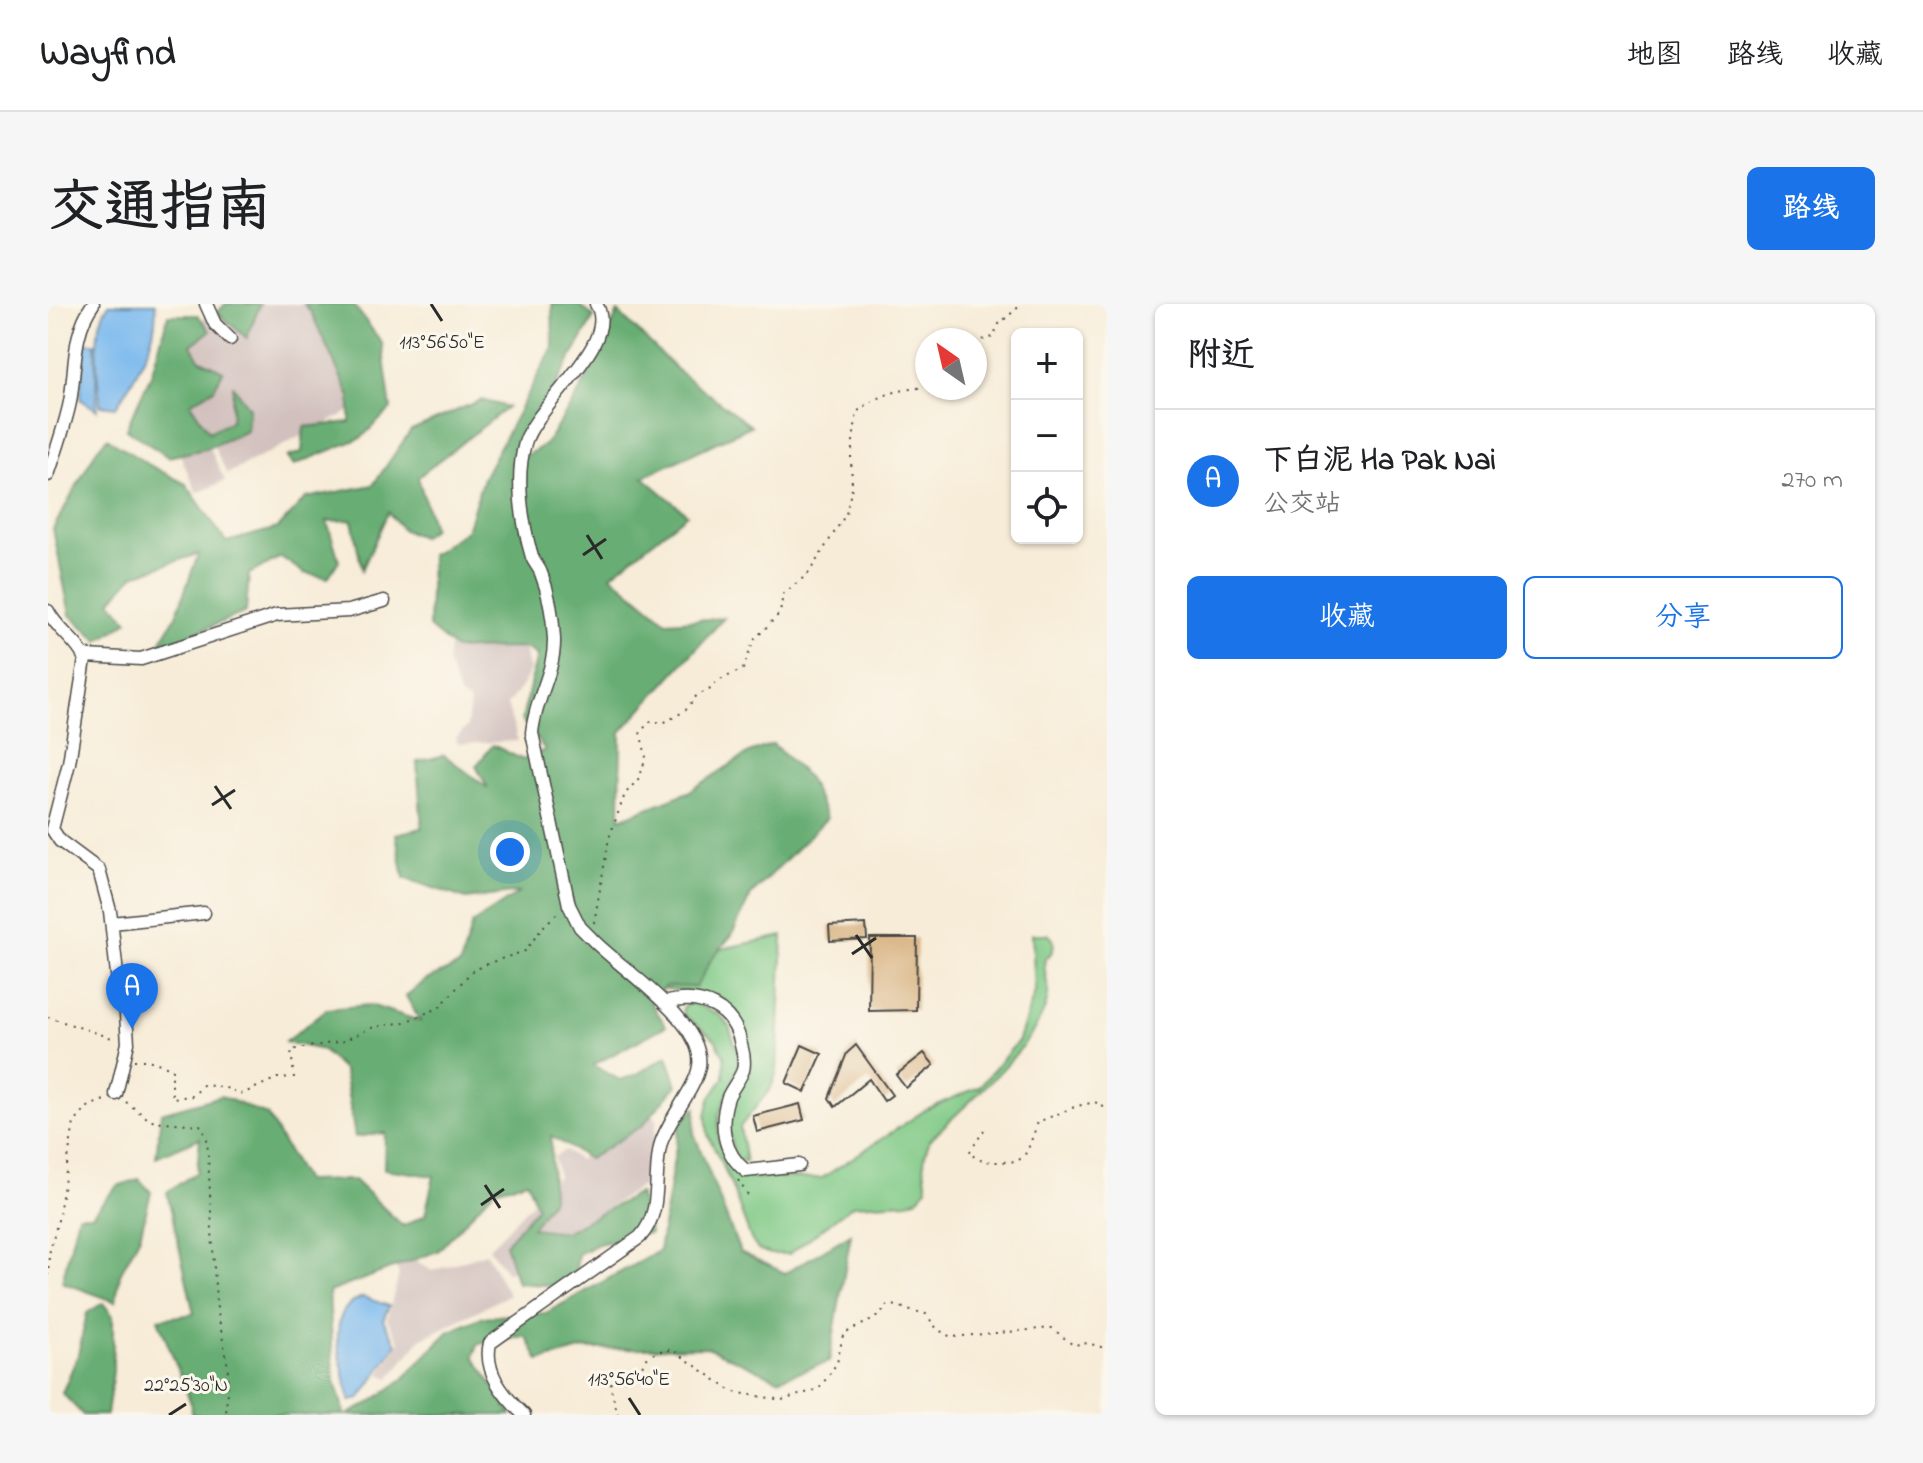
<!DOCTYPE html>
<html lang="zh">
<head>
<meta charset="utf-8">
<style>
	body { margin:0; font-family:"Indie Flower","LXGW WenKai TC",sans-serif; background:#f6f6f6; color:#202124 }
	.controls { position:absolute; right:24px; top:24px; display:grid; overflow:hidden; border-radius:12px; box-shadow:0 2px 6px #0004 }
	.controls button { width:72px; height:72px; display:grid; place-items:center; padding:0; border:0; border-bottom:2px solid #e0e0e0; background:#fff; color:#202124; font:40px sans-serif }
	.compass { position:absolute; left:867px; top:24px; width:72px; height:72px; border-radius:50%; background:#fff; box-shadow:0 2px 6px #0004; rotate:326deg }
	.you { position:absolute; left:462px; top:548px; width:28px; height:28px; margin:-20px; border:6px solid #fff; border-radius:50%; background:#1a73e8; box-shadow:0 0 0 12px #1a73e833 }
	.badge { display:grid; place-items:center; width:52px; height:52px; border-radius:50%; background:#1a73e8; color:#fff; font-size:26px; font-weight:700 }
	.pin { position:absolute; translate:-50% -66px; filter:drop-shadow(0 2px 4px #0008) }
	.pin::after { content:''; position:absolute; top:42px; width:28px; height:24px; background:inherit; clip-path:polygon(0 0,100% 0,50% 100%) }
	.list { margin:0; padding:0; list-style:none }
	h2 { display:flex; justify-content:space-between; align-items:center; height:104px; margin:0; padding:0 32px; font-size:34px }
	h2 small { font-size:26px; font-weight:400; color:#757577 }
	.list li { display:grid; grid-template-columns:52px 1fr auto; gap:24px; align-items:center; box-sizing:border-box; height:144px; padding:0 32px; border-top:2px solid #e0e0e0 }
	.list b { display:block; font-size:30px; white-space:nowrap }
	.list p { margin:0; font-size:26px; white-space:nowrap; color:#757577 }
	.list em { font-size:26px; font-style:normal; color:#757577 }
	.actions { display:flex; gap:16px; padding:24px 32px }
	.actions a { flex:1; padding:18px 0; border:2px solid #1a73e8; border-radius:12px; text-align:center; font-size:28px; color:#1a73e8 }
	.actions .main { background:#1a73e8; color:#fff }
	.icon { flex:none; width:44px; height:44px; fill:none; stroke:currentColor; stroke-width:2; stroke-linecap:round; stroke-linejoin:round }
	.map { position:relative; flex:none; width:1059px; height:1111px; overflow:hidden; border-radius:12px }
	header { display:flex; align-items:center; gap:48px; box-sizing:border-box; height:112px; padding:0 40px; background:#fff; border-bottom:2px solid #e0e0e0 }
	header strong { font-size:38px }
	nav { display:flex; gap:44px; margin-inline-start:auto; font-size:28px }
	.intro { display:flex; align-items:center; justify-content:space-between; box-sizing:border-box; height:192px; padding:0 48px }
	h1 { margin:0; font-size:56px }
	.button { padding:20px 36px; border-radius:12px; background:#1a73e8; color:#fff; font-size:28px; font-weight:700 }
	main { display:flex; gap:48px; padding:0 48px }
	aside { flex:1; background:#fff; border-radius:12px; box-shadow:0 2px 6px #0004 }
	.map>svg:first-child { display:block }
	.industrial { fill:#d1c0bd }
	.green { fill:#7fc986; stroke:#557a58; stroke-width:2 }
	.forest { fill:#67ad73; stroke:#496c4f; stroke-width:2 }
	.water { fill:#7ab9ee; stroke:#52728c; stroke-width:2 }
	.building { fill:#dbb98c }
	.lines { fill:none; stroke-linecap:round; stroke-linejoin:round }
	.minor-casing { stroke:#4a4845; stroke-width:15 }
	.path { stroke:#4a4845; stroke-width:2; stroke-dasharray:2 6; stroke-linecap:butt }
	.minor { stroke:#fff; stroke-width:12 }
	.ticks { fill:none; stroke:#2b2b2b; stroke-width:3 }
	.ticks-label { font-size:20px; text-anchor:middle; fill:#2b2b2b; stroke:#fbf7ec; stroke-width:6; stroke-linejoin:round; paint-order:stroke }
</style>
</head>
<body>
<header>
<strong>Wayfind</strong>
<nav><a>地图</a><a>路线</a><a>收藏</a></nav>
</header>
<div class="intro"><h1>交通指南</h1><a class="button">路线</a></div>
<main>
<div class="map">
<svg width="1059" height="1111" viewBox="0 0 1059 1111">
	<rect width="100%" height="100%" fill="#fbf7ec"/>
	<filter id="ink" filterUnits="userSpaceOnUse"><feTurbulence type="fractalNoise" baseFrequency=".0125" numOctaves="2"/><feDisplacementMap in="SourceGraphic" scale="16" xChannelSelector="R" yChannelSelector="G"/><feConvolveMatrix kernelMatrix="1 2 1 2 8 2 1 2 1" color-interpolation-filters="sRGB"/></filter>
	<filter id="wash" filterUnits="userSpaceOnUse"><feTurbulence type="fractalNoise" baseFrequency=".006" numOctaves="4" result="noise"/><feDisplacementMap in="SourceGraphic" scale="32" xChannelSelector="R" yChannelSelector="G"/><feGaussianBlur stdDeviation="1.8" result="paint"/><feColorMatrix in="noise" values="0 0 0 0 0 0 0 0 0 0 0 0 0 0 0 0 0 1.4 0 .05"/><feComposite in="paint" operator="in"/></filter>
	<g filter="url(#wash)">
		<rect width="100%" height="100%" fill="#f7ecd8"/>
		<path class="industrial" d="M178 0H267L314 101 179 170 163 137 134 94 141 51 157 12Z
			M159 138 177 177 149 189 131 148Z
			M402 335 474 337 482 366 476 379 459 401 470 437 410 440 408 434 419 423 422 398 411 391 399 358Z
			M602 806 609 815 601 877 459 969 441 944 510 872 506 853 517 846 531 856 558 832Z
			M353 948 384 967 438 949 461 991 373 1035 342 1074 332 1070 352 1038 339 1015 351 970 344 954Z"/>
		<path class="green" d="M984 630H1000L1005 635C1007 644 1005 649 997 654 994 666 1001 678 1000 690 996 738 915 801 882 836 873 854 876 865 879 884L871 894 860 898 805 901 741 950H723L710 946 703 935 682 878 660 831 658 811 662 795 676 774V752L667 735 636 711 634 707 637 701 644 699 672 711 681 722 691 753 689 768 671 811 670 835 674 848 692 869 702 874H774L879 805 931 783 971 736 987 687Z
			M735 632 729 767 723 784 692 823 698 858 690 855 685 847 680 823V811L699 746 690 715 679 704 642 688 611 684 648 657 673 645Z"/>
		<path class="forest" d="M177 0H212L199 34 170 9Z
			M256 0H305L334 39 343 105 313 134 246 161 239 153 254 148 256 123 302 118V93L263 8Z
			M504 0H530L546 13 464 159 497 141 531 89 570 8 629 66 703 122 595 173 639 210 563 271 619 318 676 314 573 428 572 515 640 488 701 449 725 440 760 474 779 514 703 591 684 631 664 654 648 683 617 682 603 699 618 722 545 761 572 776 587 771 619 752 629 781 595 821 541 855 503 832 504 895 484 924 517 928 591 889 602 929 550 940 530 950 526 983 469 979 457 940 489 903 479 877 446 886 390 947 281 988 286 1074 297 1111H143L144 1102 110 1015 146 1010 119 888 149 868 152 834 108 853 113 809 173 792 219 811 257 877 306 876 355 922 377 911 386 872 336 865 337 829 307 833 296 767 274 746 237 738 279 705 322 701 372 717 358 692 378 676 412 661 424 620 472 588 418 595 356 574 348 530 374 524 369 458 396 451 440 484 428 462 445 441 475 456 497 446 474 416 489 351 477 344 407 345 381 323 383 251 419 226 435 174 505 43Z
			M120 11H150L162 27 143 41 151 55 175 67 166 85 142 99 161 128 183 117 185 82 201 104 199 127 157 145 120 153 78 125 103 71Z
			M433 96 460 103 370 173 385 224 374 233 355 226 340 208 314 266 304 216 279 217 291 256 280 274 256 269 233 253 201 270 198 308 108 345 128 312 150 250 86 271 63 297 80 317 51 337 22 311 5 225 49 145 59 134 101 161 138 180 178 238 230 224 258 194 325 181 363 126Z
			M648 804 646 829 692 948 737 969 803 930 781 1058 730 1075 659 1043 537 1045 491 1057 478 1032 430 1040 426 1052 464 1111H299L322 1099 355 1075 400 1028 434 1013 498 1009 611 947 632 818Z
			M91 875 103 888 92 932 72 970 68 998 14 978 30 911H44L69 882Z
			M55 999 65 1012V1067L59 1111H35L14 1089 30 1051 39 1009Z"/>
		<path class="water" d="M61 0H107C112 35 86 74 68 103L52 101C50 70 42 26 61 0Z
			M37 39H47L49 106 32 95Z
			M315 993 341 1002 335 1016 349 1040 312 1095 302 1097C296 1066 272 1006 315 993Z"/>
		<g id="blocks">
			<path class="building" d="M818 620 819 635 782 637 781 622Z
				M822 634H869L868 706 821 707Z
				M754 741 774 750 757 788 738 779Z
				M808 741 844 791 836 797 821 775 787 803 781 794 799 749Z
				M876 749 886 761 858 784 848 771Z
				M752 800 756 816 709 828 705 812Z"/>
		</g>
	</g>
	<g filter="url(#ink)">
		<use href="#blocks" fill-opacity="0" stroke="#4a4845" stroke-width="2"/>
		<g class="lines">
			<defs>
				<path id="minor" d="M158 0 167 20 182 35
					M0 171C8 147 17 122 22 98 28 64 24 29 45 0
					M0 307C9 326 29 336 37 355L21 459 4 525 12 537 51 566 62 607 69 670 78 710 80 739 68 790
					M37 352 93 355 229 311 301 307 336 297
					M64 619 156 609
					M616 699C652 689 686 703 693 741 695 748 697 759 695 766 692 775 684 784 680 793 671 820 675 849 698 867L751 861
					M476 1111C457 1093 435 1068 442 1039L592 933C616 906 604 871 613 839 621 814 648 784 651 762 658 718 571 664 543 634L532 623 521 601 484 429C487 394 507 369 506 335 505 314 501 289 493 269 491 263 486 259 484 253 474 219 467 174 477 139 488 100 573 39 548 0"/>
			</defs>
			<use href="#minor" class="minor-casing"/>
			<path class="path" d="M927 38 945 33 951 20 974 0
				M546 619 561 534 577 490 592 473 598 452 592 428 603 417 615 419 637 407 649 391 661 386 670 377 695 365 706 336 732 309 735 290 760 270 798 210 804 183 803 152 809 108C829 92 845 87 870 84L879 75
				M0 713 67 735
				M86 756H100L124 764V794L145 792 155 781 175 783 194 790 229 774 246 773 243 746 295 737 323 724 356 718 391 704 423 668 441 659 477 647 495 623 511 607
				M78 798 103 817 152 821 159 834 168 999 180 1063 178 1111
				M936 826 921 849C936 861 953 858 970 857L979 848 990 818 1029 802 1047 798 1059 805
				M690 876 703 896
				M0 972 1 950 10 916 26 819 41 802 59 795
				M570 1111 562 1081 564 1076H577L591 1066 600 1053 611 1047 625 1046 685 1088 734 1096 771 1085 789 1059 795 1031C815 1017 825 1021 841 1000L878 1010 889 1025 903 1033 1004 1024 1025 1041 1040 1039 1059 1045"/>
			<use href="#minor" class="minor"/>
		</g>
	</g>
	<path class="ticks" d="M383 0 394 17M539 231 554 255M535 251 558 235M167 482 183 505M164 501 187 486M808 631 824 654M804 650 828 634M437 881 452 904M433 901 456 885M581 1094 592 1111M121 1111 138 1100"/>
	<g class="ticks-label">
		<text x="394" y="44">113°56'50"E</text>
		<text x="581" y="1081">113°56'40"E</text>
		<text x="138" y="1087">22°25'30"N</text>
	</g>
</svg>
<div class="controls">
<button>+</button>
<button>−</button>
<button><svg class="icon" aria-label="locate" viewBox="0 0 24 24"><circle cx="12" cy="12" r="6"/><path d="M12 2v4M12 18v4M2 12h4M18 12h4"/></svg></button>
</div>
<svg class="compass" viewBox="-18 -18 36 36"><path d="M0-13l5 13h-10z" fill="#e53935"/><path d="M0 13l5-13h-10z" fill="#757577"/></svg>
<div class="you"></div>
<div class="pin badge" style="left:84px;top:725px">A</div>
</div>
<aside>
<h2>附近<small></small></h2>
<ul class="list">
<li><span class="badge">A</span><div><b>下白泥 Ha Pak Nai</b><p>公交站</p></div><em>270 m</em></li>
</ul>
<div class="actions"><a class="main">收藏</a><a>分享</a></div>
</aside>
</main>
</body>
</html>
